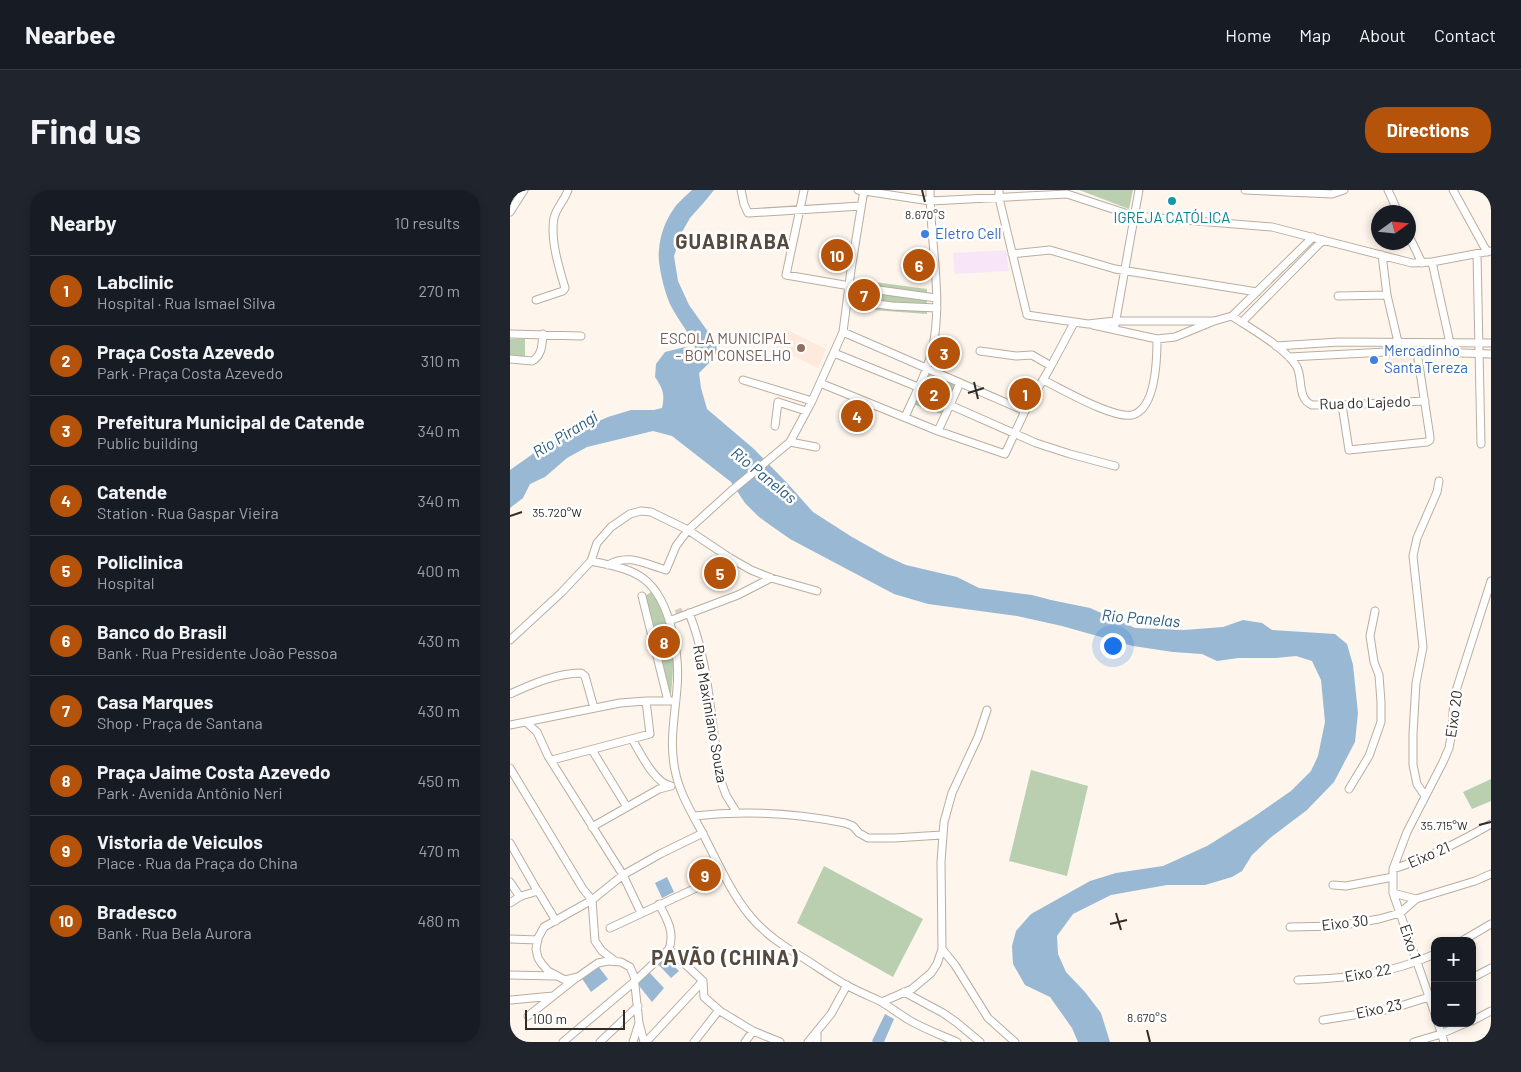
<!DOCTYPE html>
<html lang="en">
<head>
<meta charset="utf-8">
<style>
	body { margin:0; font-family:Barlow,sans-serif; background:#20242c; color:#f1f3f6 }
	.controls { position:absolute; right:15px; bottom:15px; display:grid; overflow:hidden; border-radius:10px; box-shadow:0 2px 8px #0003 }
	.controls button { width:45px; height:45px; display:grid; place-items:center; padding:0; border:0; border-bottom:1px solid #363941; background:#171b24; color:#f1f3f6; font:25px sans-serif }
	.compass { position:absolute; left:861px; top:15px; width:45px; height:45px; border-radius:50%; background:#171b24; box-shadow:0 2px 8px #0003; rotate:75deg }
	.scale { position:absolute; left:15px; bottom:12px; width:100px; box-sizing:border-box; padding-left:5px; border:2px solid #322c27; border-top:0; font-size:14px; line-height:18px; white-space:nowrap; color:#322c27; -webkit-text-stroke:4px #fff; paint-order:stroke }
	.you { position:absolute; left:602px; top:455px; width:18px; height:18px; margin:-12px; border:4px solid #fff; border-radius:50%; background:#1a73e8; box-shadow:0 0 0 8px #1a73e833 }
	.badge { display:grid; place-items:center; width:32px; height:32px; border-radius:50%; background:#b45309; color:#fff; font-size:16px; font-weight:700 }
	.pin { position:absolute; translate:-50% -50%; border:2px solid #fff; box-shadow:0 1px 5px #0006 }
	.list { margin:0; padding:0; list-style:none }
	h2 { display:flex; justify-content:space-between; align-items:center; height:65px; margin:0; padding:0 20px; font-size:21px }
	h2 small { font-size:16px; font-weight:400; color:#9ea1a6 }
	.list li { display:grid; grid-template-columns:32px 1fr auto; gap:15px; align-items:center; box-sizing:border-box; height:70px; padding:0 20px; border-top:1px solid #363941 }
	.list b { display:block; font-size:19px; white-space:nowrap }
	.list p { margin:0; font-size:16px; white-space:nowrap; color:#9ea1a6 }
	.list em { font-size:16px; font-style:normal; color:#9ea1a6 }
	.map { position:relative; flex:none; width:981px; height:852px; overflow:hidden; border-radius:20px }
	header { display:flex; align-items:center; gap:30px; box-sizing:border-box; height:70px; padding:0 25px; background:#171b24; border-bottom:1px solid #363941 }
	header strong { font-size:24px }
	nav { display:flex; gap:28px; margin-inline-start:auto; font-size:18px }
	.intro { display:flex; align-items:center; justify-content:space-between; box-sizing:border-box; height:120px; padding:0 30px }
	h1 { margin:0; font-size:35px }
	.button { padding:12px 22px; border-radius:20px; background:#b45309; color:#fff; font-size:18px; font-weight:700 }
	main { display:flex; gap:30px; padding:0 30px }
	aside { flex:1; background:#171b24; border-radius:20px; box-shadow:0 2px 8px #0003 }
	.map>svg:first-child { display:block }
	.commercial { fill:#f8e6f8 }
	.education { fill:#ffe8dc }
	.green { fill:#b9cfb0 }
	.water { fill:#98b8d3 }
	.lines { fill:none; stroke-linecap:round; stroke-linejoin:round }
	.minor-tunnel { stroke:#d5cdc5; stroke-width:7; stroke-dasharray:7 3.5; stroke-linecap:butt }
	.minor-casing { stroke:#baad9f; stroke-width:9 }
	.minor { stroke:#fff; stroke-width:7 }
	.ticks { fill:none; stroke:#322c27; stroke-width:2 }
	.culture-dot { fill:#0f9aa8; stroke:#fff; stroke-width:2 }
	.shop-dot { fill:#3f7fe0; stroke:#fff; stroke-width:2 }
	.education-dot { fill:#8d6e63; stroke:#fff; stroke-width:2 }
	.labels { text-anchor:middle; stroke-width:5; stroke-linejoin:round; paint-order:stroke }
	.culture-label { font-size:15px; fill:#0d838f; stroke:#fff }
	.shop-label { font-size:15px; fill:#366cbe; stroke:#fff; text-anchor:start }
	.education-label { font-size:15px; fill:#785e54; stroke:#fff; text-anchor:end }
	.street-label { font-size:15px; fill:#322c27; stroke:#fff }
	.water-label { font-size:16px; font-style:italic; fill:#295b81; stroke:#fff }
	.district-label { font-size:20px; font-weight:bold; letter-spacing:1px; fill:#564a3e; stroke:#fff }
	.ticks-label { font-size:12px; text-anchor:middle; fill:#322c27; stroke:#fff; stroke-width:5; stroke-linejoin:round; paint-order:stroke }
</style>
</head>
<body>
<header>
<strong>Nearbee</strong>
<nav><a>Home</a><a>Map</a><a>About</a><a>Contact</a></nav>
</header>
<div class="intro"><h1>Find us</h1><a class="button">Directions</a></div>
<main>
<aside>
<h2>Nearby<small>10 results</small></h2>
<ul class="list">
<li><span class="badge">1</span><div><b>Labclinic</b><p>Hospital · Rua Ismael Silva</p></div><em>270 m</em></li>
<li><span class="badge">2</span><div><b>Praça Costa Azevedo</b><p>Park · Praça Costa Azevedo</p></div><em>310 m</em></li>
<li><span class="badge">3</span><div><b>Prefeitura Municipal de Catende</b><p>Public building</p></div><em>340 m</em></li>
<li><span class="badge">4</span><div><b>Catende</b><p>Station · Rua Gaspar Vieira</p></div><em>340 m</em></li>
<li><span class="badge">5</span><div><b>Policlinica</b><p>Hospital</p></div><em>400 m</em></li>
<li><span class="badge">6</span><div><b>Banco do Brasil</b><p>Bank · Rua Presidente João Pessoa</p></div><em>430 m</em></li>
<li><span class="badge">7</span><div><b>Casa Marques</b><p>Shop · Praça de Santana</p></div><em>430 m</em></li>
<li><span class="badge">8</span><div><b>Praça Jaime Costa Azevedo</b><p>Park · Avenida Antônio Neri</p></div><em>450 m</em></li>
<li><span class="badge">9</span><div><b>Vistoria de Veiculos</b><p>Place · Rua da Praça do China</p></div><em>470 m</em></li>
<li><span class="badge">10</span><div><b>Bradesco</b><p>Bank · Rua Bela Aurora</p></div><em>480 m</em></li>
</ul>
</aside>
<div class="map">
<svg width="981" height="852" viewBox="0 0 981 852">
	<rect width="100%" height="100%" fill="#fef5ec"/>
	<path class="commercial" d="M496 60 499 81 445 84 443 63Z"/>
	<path class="education" d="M275 139 316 159 308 178 267 158Z
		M878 164 904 166 906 183H879Z"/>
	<path class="green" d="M569 0H623L619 19Z
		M349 90 417 99V124L349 119Z
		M0 149H15V168L0 167Z
		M418 182 446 194 431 224 403 214Z
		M141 402C154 419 164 455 163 476 163 485 162 494 161 504L158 500 150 455 135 406Z
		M521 580 578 596 557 686 499 671Z
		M981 589V611L962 619 953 602Z
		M314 676 413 729 383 787 287 733Z"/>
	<path class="water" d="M182 0H204L196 10 180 28 172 42 164 66 168 91 179 115 206 153 207 162 203 169 189 183 191 198 197 219 244 259 278 294 303 322 342 347 376 366 396 375 447 387 469 398 522 405 541 410 580 418 625 438 674 440 713 437 733 430 752 433 762 440 825 444 837 454 843 475 848 523 845 552 824 592 797 620 760 648 742 665 732 681 722 687 695 695H657L601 705 563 724 547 746 548 764 556 782 575 802 591 823 600 852H568L562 838 540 807 515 795 503 774 502 756 506 741 521 724 580 691 606 683 653 676 697 656 742 628 781 601 801 581 808 566 815 532 811 490 802 471 786 466 766 468H728L707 471 692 464 663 462 623 456 552 436 507 426 418 414 384 404 280 349 249 327 235 313 221 292 162 246 143 241 77 257 57 268 35 287 20 294 13 308 0 318V280L37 254 98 227 121 220H144L152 218C155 204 153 199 145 187L146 174 155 162 175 157 186 160C181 144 169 132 161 116 155 104 147 73 149 60 150 46 155 31 163 20 168 12 176 6 182 0Z
		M157 687 164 702 152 708 145 693Z
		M153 765 169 781 161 788 146 772Z
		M88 776 98 789 81 802 71 787Z
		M138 781 154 798 142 812 126 792Z
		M375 824 384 829 374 852H363L362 851Z"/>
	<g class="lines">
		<path class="minor-tunnel" d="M168 419 172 430"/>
		<defs>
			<path id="minor" d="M231 0 234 14 238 23 351 16
				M294 0 276 85 340 96 426 108
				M348 0 420 11 557 4 624 26 762 37 902 73 922 72 981 61
				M489 0V8L517 125 578 134 605 131H704
				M735 0 822 4 834 0
				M878 0 888 22
				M943 0 977 62
				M0 22 14 0
				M898 44 912 73
				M502 64 540 60 605 79 747 102
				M967 64 971 254
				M872 65 877 105 888 152
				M922 72 940 153
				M828 106 877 105
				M26 110 53 101 55 98C49 78 40 49 44 28 46 18 55 10 58 0
				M337 110 382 116 427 118
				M722 126C741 139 776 158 787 177 793 189 787 209 802 215H832L915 211
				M732 132 813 50
				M583 135 647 149 665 147 704 131 722 126 803 47
				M605 135 629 0
				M333 142 515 221
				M0 144 71 146
				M766 156 829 152 981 153
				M470 161 506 166 522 165 541 176
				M324 163 408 197
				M779 167 896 161 981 164
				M0 169 22 171C32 166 32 155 33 144
				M233 190 302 211
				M533 190C552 199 603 229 622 225 646 219 647 169 647 149
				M310 193 428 241 495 264 515 221 541 176 564 133
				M440 215 526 253 560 264 605 276
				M832 215 839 260 917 252 920 250V247L907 162
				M395 227C405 204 418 181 423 156 433 107 420 50 420 0
				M265 236 268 212 296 221
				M428 241 450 193
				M280 252 306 257
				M81 371C99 375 120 378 134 389 161 410 170 466 167 498 165 526 159 552 165 580 169 603 183 625 194 646 208 673 221 703 241 727 256 745 275 757 295 769 309 778 322 787 336 795 347 801 359 806 370 811 380 817 389 824 399 830 414 839 431 845 447 852
				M98 375C118 363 135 374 156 380L166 356 178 340 221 301 280 252 302 211 333 142 341 80 354 0
				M132 406 158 511
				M179 423C201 477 200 537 212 594L216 605 227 623
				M159 431 228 405 261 388
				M0 450 51 403 81 371 87 353 101 337 120 324 131 321 141 322 178 340 220 368 241 380 261 388 307 401
				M0 504C22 494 47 483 71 483L75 486 84 518
				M17 533 27 542 38 566 113 685 131 723
				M0 535 110 513 136 511H165
				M122 549C130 562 144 593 161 596
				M82 560 117 617
				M42 570 140 544 136 511
				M0 578 73 699 82 710 85 751 92 761 105 771
				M839 599 859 566 871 532V512L869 485 864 472 860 446 865 421
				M915 606 907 594 903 575V544L905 509 906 493 913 457 903 366 907 348 927 302 929 291
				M184 626C235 620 285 623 335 633L343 636 349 643 358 648H384L432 645
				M82 637 149 599 161 596
				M0 653 28 702
				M883 679C918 668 950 652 981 634
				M0 692 10 707
				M823 695 836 696 883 687
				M883 703 906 709
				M0 713 11 706 28 701 46 731
				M780 737 828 736 869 729 890 723 906 709 965 691 981 684
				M100 738 214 685
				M0 749 28 750
				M952 751 981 734
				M159 759 193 791 194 807 210 821 243 841 270 852
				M432 759 445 775 478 828 505 852
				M0 785 45 786
				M962 788 981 778
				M788 790C839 788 878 785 925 764
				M394 802 433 823 446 832 470 852
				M1 810 43 806
				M372 812 402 799 421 783 427 774 432 759 431 672 434 632 442 603 468 547 477 520
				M925 824 883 703V679L897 642 933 572 939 558 942 542 944 507 981 391
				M18 826 66 788
				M813 830 881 819 925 805
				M962 831 981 821
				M129 833 134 852
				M928 833 934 852
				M307 841V852
				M53 852 124 792 159 759C165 742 157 729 149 714
				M90 852 128 816
				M123 852 129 833 124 786 120 777 111 772 98 771 88 773 68 787 55 790 38 781 32 774 28 768 26 759 28 748 34 737 82 710 113 685 150 664 193 643
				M136 852 193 791
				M184 852 209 820
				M235 852 243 841
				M298 852 321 824 337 795
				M904 852 931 844 956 833"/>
		</defs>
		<use href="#minor" class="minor-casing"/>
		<use href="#minor" class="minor"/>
	</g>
	<path class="ticks" d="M412 0 415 12M464 192 468 209M458 203 474 198M0 326 12 322M969 635 981 632M606 723 611 740M600 734 617 730M637 840 640 852"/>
	<circle class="culture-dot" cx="662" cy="11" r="5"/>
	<g class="shop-dot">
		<circle cx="415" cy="44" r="5"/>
		<circle cx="864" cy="170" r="5"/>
	</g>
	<circle class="education-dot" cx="291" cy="158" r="5"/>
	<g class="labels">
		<g class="culture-label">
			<text x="662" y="33">IGREJA CATÓLICA</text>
		</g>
		<g class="shop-label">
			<text x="425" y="49">Eletro Cell</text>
			<text x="874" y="166">Mercadinho<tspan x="874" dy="17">Santa Tereza</tspan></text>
		</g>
		<g class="education-label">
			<text x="281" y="154">ESCOLA MUNICIPAL<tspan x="281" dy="17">- BOM CONSELHO</tspan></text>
		</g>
		<g class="street-label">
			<text transform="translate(855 213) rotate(-2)" y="5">Rua do Lajedo</text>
			<text transform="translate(200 524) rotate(80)" y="5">Rua Maximiano Souza</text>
			<text transform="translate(944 524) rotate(-82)" y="5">Eixo 20</text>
			<text transform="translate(919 665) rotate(-23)" y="5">Eixo 21</text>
			<text transform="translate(835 733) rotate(-7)" y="5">Eixo 30</text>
			<text transform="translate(900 752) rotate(71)" y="5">Eixo 1</text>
			<text transform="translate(858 783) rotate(-10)" y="5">Eixo 22</text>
			<text transform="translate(869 819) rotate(-12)" y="5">Eixo 23</text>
		</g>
		<g class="water-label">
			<text transform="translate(55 244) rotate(-32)" y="6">Rio Pirangi</text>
			<text transform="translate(254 285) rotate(39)" y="6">Rio Panelas</text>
			<text transform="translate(631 428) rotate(5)" y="6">Rio Panelas</text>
		</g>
		<g class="district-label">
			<text x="223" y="59">GUABIRABA</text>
			<text x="215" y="775">PAVÃO (CHINA)</text>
		</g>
	</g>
	<g class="ticks-label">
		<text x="415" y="29">8.670°S</text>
		<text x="47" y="327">35.720°W</text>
		<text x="934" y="640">35.715°W</text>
		<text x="637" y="832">8.670°S</text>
	</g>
</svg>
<div class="controls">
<button>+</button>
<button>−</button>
</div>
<svg class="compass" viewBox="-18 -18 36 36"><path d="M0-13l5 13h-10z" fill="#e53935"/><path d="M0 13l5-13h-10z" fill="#9ea1a6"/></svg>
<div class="scale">100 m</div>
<div class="you"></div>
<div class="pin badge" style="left:515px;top:204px">1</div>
<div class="pin badge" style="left:424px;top:204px">2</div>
<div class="pin badge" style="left:434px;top:163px">3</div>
<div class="pin badge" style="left:347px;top:226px">4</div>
<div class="pin badge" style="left:210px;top:383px">5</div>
<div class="pin badge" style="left:409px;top:75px">6</div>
<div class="pin badge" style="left:354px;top:105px">7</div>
<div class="pin badge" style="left:154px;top:452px">8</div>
<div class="pin badge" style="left:195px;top:685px">9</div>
<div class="pin badge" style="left:327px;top:65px">10</div>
</div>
</main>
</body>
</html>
